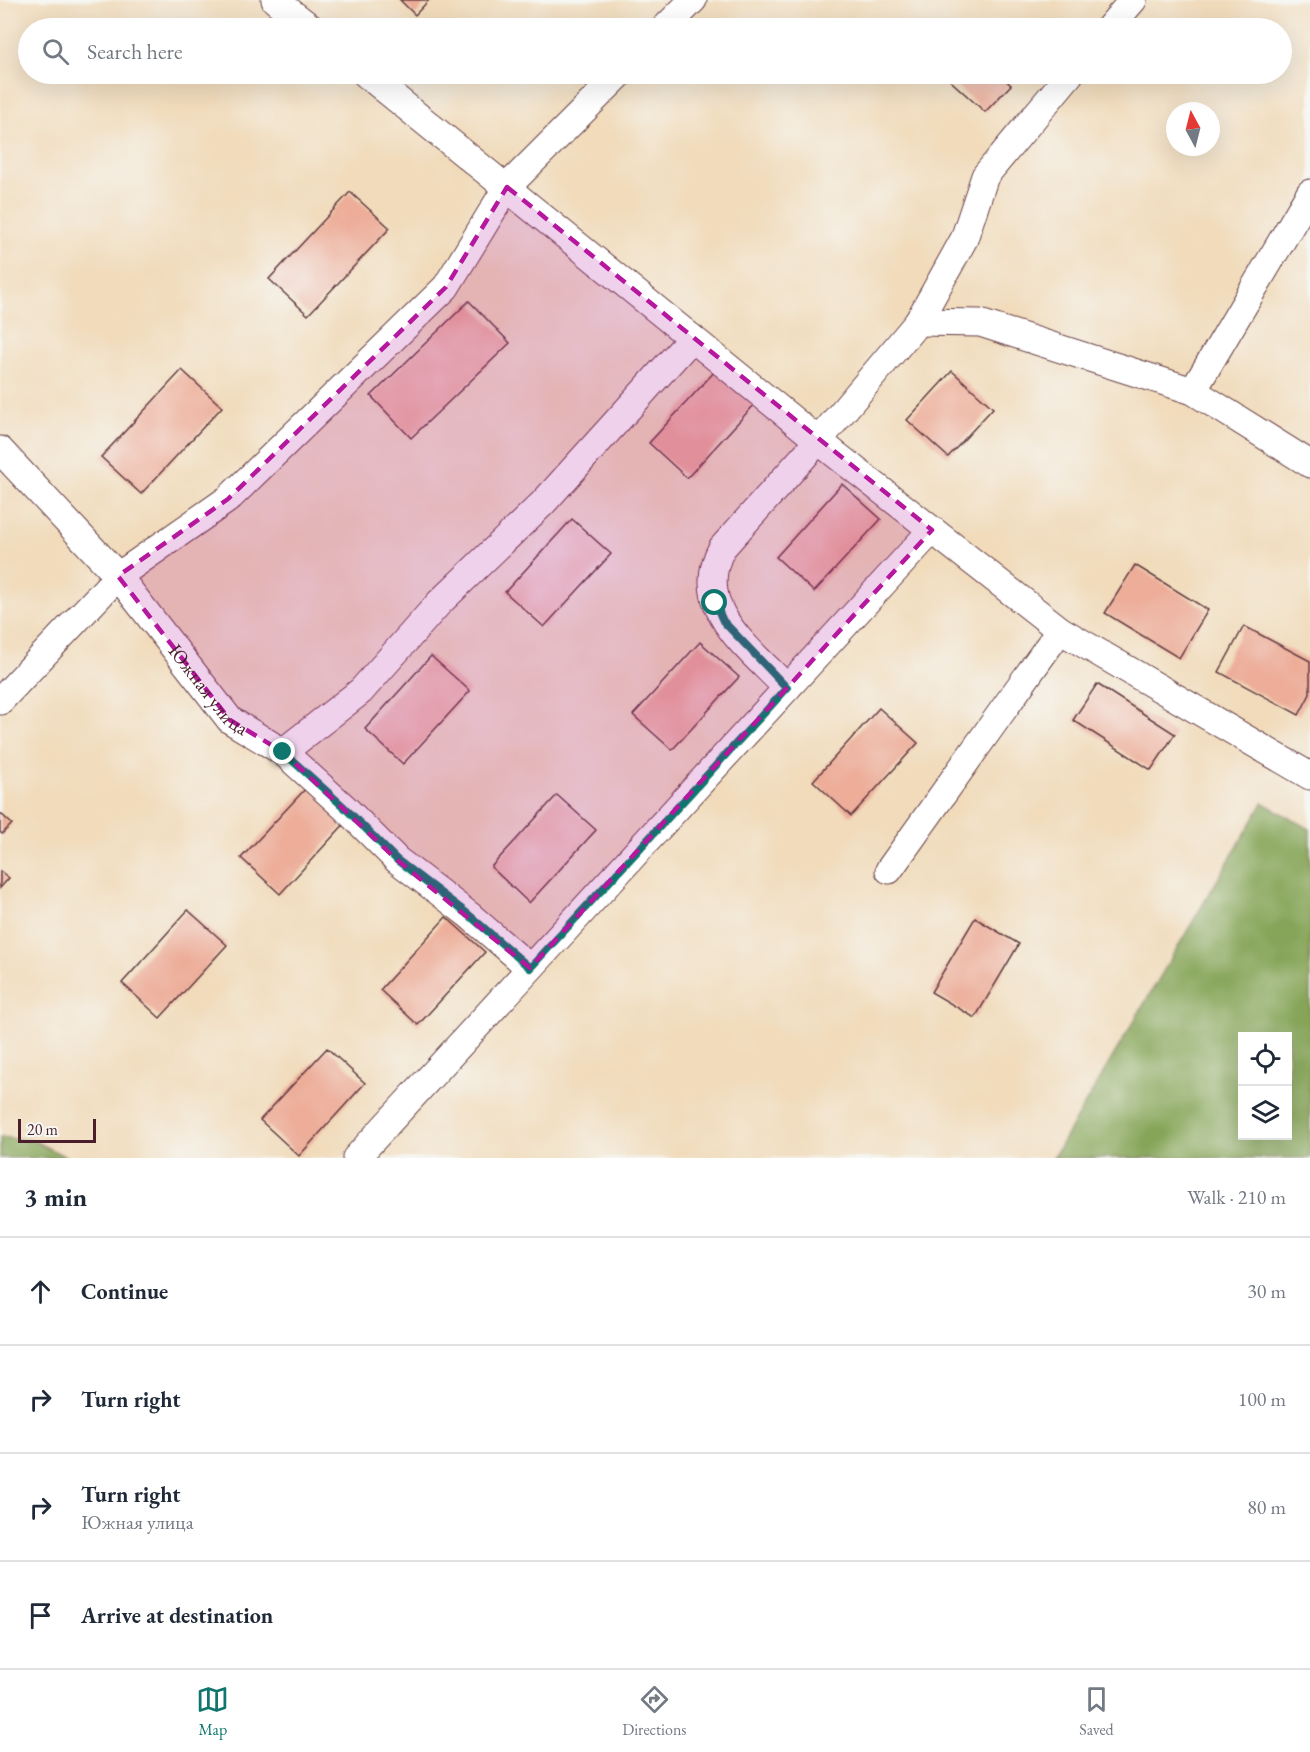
<!DOCTYPE html>
<html lang="en">
<head>
<meta charset="utf-8">
<style>
	body { margin:0; font-family:"EB Garamond",serif; background:#f2f2f3; color:#1f2937 }
	.controls { position:absolute; right:18px; bottom:18px; display:grid; overflow:hidden; border-radius:0px; box-shadow:0 6px 24px #0002 }
	.controls button { width:54px; height:54px; display:grid; place-items:center; padding:0; border:0; border-bottom:2px solid #e0e1e3; background:#fff; color:#1f2937; font:30px sans-serif }
	.compass { position:absolute; left:1166px; top:102px; width:54px; height:54px; border-radius:50%; background:#fff; box-shadow:0 6px 24px #0002; rotate:353deg }
	.scale { position:absolute; left:18px; bottom:15px; width:78px; box-sizing:border-box; padding-left:6px; border:3px solid #4a1f2b; border-top:0; font-size:16px; line-height:21px; white-space:nowrap; color:#4a1f2b; -webkit-text-stroke:4px #f6f6f2; paint-order:stroke }
	.stop { position:absolute; width:18px; height:18px; margin:-14px; border:4px solid #0f766e; border-radius:50%; background:#fff }
	.stop.end { background:#0f766e; border-color:#fff; box-shadow:0 2px 6px #0008 }
	.list { margin:0; padding:0; list-style:none }
	h2 { display:flex; justify-content:space-between; align-items:center; height:78px; margin:0; padding:0 24px; font-size:26px }
	h2 small { font-size:20px; font-weight:400; color:#747a83 }
	.list li { display:grid; grid-template-columns:39px 1fr auto; gap:18px; align-items:center; box-sizing:border-box; height:108px; padding:0 24px; border-top:2px solid #e0e1e3 }
	.list b { display:block; font-size:22px; white-space:nowrap }
	.list p { margin:0; font-size:20px; white-space:nowrap; color:#747a83 }
	.list em { font-size:20px; font-style:normal; color:#747a83 }
	.icon { flex:none; width:33px; height:33px; fill:none; stroke:currentColor; stroke-width:2; stroke-linecap:round; stroke-linejoin:round }
	.map { position:relative; flex:none; width:1310px; height:1158px; overflow:hidden }
	.search { position:absolute; background:#fff; box-shadow:0 6px 24px #0002; left:18px; right:18px; top:18px; height:66px; display:flex; align-items:center; gap:15px; box-sizing:border-box; padding:0 21px; border-radius:33px; color:#747a83; font-size:22px }
	.sheet { height:510px; background:#fff }
	nav { display:flex; justify-content:space-around; align-items:center; box-sizing:border-box; height:84px; border-top:2px solid #e0e1e3; background:#fff; font-size:16px; color:#747a83 }
	nav a { display:grid; justify-items:center; gap:3px }
	nav .on { color:#0f766e }
	.map>svg:first-child { display:block }
	.forest { fill:#86a558; stroke:#686242; stroke-width:1.5; fill-rule:evenodd }
	.building { fill:#edad99 }
	.lines { fill:none; stroke-linecap:round; stroke-linejoin:round }
	.minor-casing { stroke:#633b41; stroke-width:29 }
	.minor { stroke:#fff; stroke-width:27 }
	.route { stroke:#0f766e; stroke-width:8 }
	.marked { fill:#b5179e; fill-opacity:0.2; stroke:#b5179e; stroke-width:4.5; stroke-dasharray:12 8; stroke-linejoin:round }
	.labels { text-anchor:middle; stroke-width:5; stroke-linejoin:round; paint-order:stroke }
	.street-label { font-size:20px; fill:#4a1f2b; stroke:#f6f6f2 }
</style>
</head>
<body>
<div class="map">
<svg width="1310" height="1158" viewBox="0 0 1310 1158">
	<rect width="100%" height="100%" fill="#f6f6f2"/>
	<filter id="ink" filterUnits="userSpaceOnUse"><feTurbulence type="fractalNoise" baseFrequency=".0167" numOctaves="2"/><feDisplacementMap in="SourceGraphic" scale="12" xChannelSelector="R" yChannelSelector="G"/><feConvolveMatrix kernelMatrix="1 2 1 2 8 2 1 2 1" color-interpolation-filters="sRGB"/></filter>
	<filter id="wash" filterUnits="userSpaceOnUse"><feTurbulence type="fractalNoise" baseFrequency=".008" numOctaves="4" result="noise"/><feDisplacementMap in="SourceGraphic" scale="24" xChannelSelector="R" yChannelSelector="G"/><feGaussianBlur stdDeviation="1.35" result="paint"/><feColorMatrix in="noise" values="0 0 0 0 0 0 0 0 0 0 0 0 0 0 0 0 0 1.4 0 .05"/><feComposite in="paint" operator="in"/></filter>
	<g filter="url(#wash)">
		<rect width="100%" height="100%" fill="#f1dbbb"/>
		<path class="forest" d="M1263 803 1310 829V1158H1053ZM1242 1036H1288V1136H1242Z
			M0 1137 34 1141 68 1158H0Z"/>
		<g id="blocks">
			<path class="building" d="M400 0H429L415 15Z
				M943 74H999L1011 85 985 112Z
				M350 192 390 228 308 315 269 279Z
				M469 301 510 343 411 438 371 396Z
				M182 370 222 407 141 494 101 457Z
				M716 370 754 405 687 478 649 443Z
				M952 371 993 408 948 457 907 420Z
				M842 484 881 519 814 592 776 557Z
				M572 519 611 554 544 627 505 592Z
				M1135 565 1208 610 1179 658 1105 613Z
				M1244 626 1310 661V694L1299 715 1219 672Z
				M700 642 739 677 672 750 633 715Z
				M431 656 470 691 403 764 365 729Z
				M1097 684 1175 734 1151 770 1073 720Z
				M879 708 918 743 851 816 813 781Z
				M308 786 347 821 280 894 241 858Z
				M557 795 596 830 529 903 491 867Z
				M0 813 12 824 2 834 0 832Z
				M0 871 9 878 0 888Z
				M188 910 227 945 160 1018 122 983Z
				M446 917 485 952 418 1025 380 990Z
				M975 918 1019 944 975 1018 931 992Z
				M327 1048 365 1083 299 1156 260 1120Z"/>
		</g>
	</g>
	<g filter="url(#ink)">
		<use href="#blocks" fill-opacity="0" stroke="#633b41" stroke-width="1.5"/>
		<g class="lines">
			<defs>
				<g id="minor">
					<path d="M275 0 311 28"/>
					<path d="M665 28 693 0"/>
					<path d="M1109 28 1133 0"/>
					<path d="M366 74 835 454 1060 630 1310 776"/>
					<path d="M918 322 980 323 1193 391 1310 464"/>
					<path d="M1193 391 1310 193"/>
					<path id="s1" d="M0 450 118 576 230 720 283 752 344 807 397 860 469 915 530 968"/>
					<path d="M787 688C750 649 690 607 722 548L818 441 918 322 964 239 985 176 1070 74"/>
					<path d="M0 701 118 576 228 499 446 287 507 187 620 74"/>
					<path d="M283 752 361 691 439 603 543 503 692 338"/>
					<path d="M889 870 1060 630"/>
					<path d="M356 1158 932 530"/>
				</g>
			</defs>
			<use href="#minor" class="minor-casing"/>
			<use href="#minor" class="minor"/>
		</g>
	</g>
	<g class="lines" filter="url(#ink)">
		<path class="route" d="M283 752 344 807 397 860 469 915 530 968 787 688 723 621 715 603"/>
	</g>
	<path class="marked" d="M507 187 932 530 530 968 397 860 283 752 230 720 118 576 228 499 446 287Z"/>
	<g class="labels">
		<g class="street-label">
			<text dy="7" stroke="none"><textPath href="#s1" startOffset="318">Южная улица</textPath></text>
		</g>
	</g>
</svg>
<div class="controls">
<button><svg class="icon" aria-label="locate" viewBox="0 0 24 24"><circle cx="12" cy="12" r="6"/><path d="M12 2v4M12 18v4M2 12h4M18 12h4"/></svg></button>
<button><svg class="icon" aria-label="layers" viewBox="0 0 24 24"><path d="M12 4l9 5-9 5-9-5zM3 14l9 5 9-5"/></svg></button>
</div>
<svg class="compass" viewBox="-18 -18 36 36"><path d="M0-13l5 13h-10z" fill="#e53935"/><path d="M0 13l5-13h-10z" fill="#747a83"/></svg>
<div class="scale">20 m</div>
<div class="stop" style="left:715px;top:603px"></div>
<div class="stop end" style="left:283px;top:752px"></div>
<div class="search"><svg class="icon" aria-label="search" viewBox="0 0 24 24"><circle cx="10" cy="10" r="6"/><path d="M15 15l6 6"/></svg>Search here</div>
</div>
<section class="sheet">
<h2>3 min<small>Walk · 210 m</small></h2>
<ul class="list">
<li><svg class="icon" aria-label="ahead" viewBox="0 0 24 24"><path d="M12 20V5M6 11l6-6 6 6"/></svg><div><b>Continue</b></div><em>30 m</em></li>
<li><svg class="icon" aria-label="right" viewBox="0 0 24 24"><path d="M7 20v-9h11M14 6l5 5-5 5"/></svg><div><b>Turn right</b></div><em>100 m</em></li>
<li><svg class="icon" aria-label="right" viewBox="0 0 24 24"><path d="M7 20v-9h11M14 6l5 5-5 5"/></svg><div><b>Turn right</b><p>Южная улица</p></div><em>80 m</em></li>
<li><svg class="icon" aria-label="arrive" viewBox="0 0 24 24"><path d="M6 21V4h12l-3 4 3 4H6"/></svg><div><b>Arrive at destination</b></div></li>
</ul>
</section>
<nav>
<a class="on"><svg class="icon" aria-label="map" viewBox="0 0 24 24"><path d="M3 6l6-2 6 2 6-2v14l-6 2-6-2-6 2zM9 4v14M15 6v14"/></svg>Map</a>
<a><svg class="icon" aria-label="directions" viewBox="0 0 24 24"><path d="M12 3l9 9-9 9-9-9zM9 14v-3h6M13 9l2 2-2 2"/></svg>Directions</a>
<a><svg class="icon" aria-label="saved" viewBox="0 0 24 24"><path d="M7 4h10v16l-5-4-5 4z"/></svg>Saved</a>
</nav>
</body>
</html>
